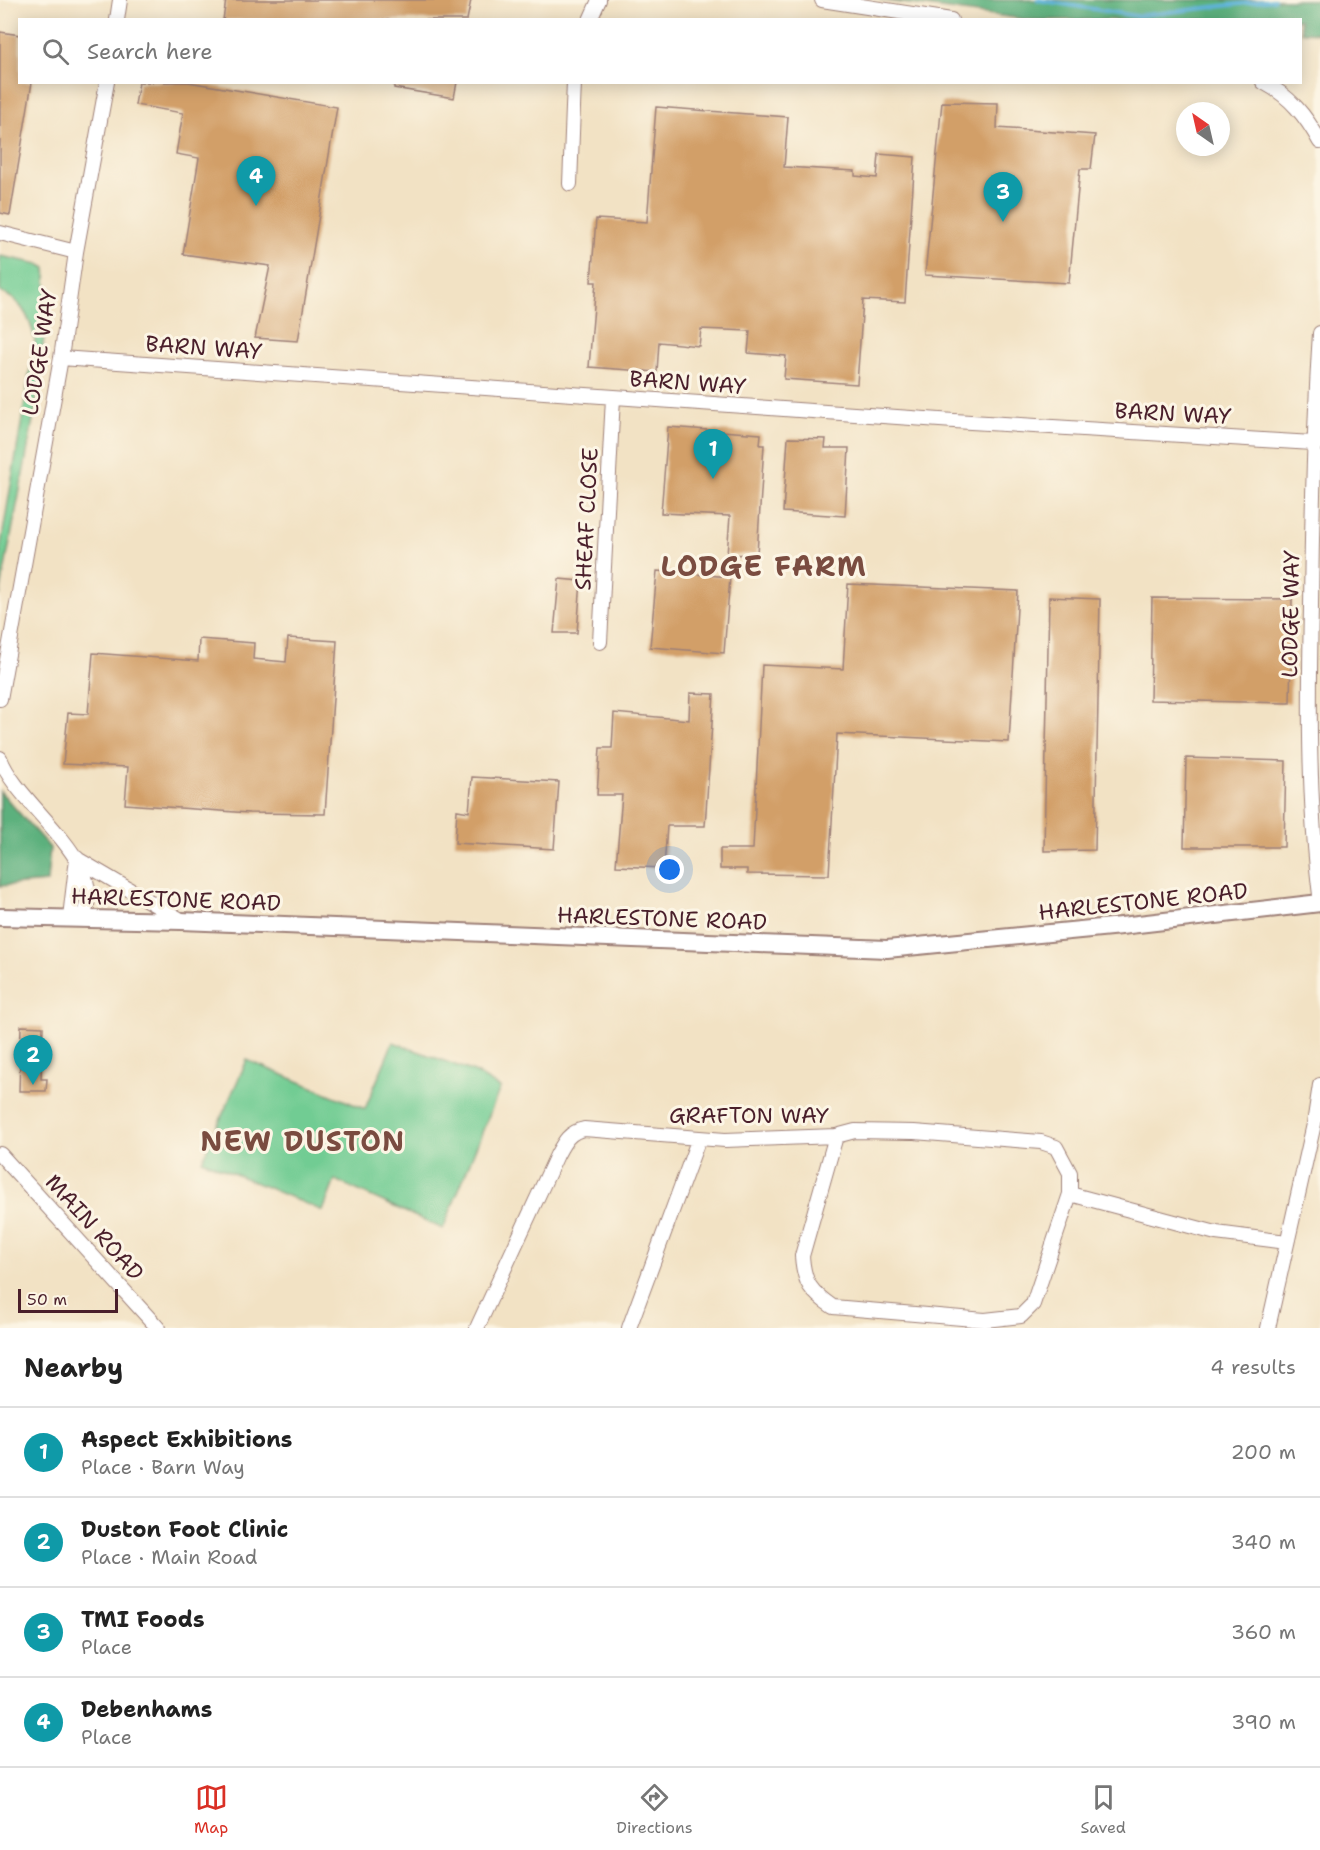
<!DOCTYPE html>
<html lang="en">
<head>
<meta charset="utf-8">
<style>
	body { margin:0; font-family:"Shantell Sans",sans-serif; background:#f6f6f6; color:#222 }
	.compass { position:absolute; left:1176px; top:102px; width:54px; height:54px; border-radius:50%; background:#fff; box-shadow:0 3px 15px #0003; rotate:326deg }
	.scale { position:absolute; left:18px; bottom:15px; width:100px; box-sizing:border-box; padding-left:6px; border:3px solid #4a1f2b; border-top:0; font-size:16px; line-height:21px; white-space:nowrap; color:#4a1f2b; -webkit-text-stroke:4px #fcf5e5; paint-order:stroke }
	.you { position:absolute; left:670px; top:870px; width:21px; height:21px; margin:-15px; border:4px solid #fff; border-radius:50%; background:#1a73e8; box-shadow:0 0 0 9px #1a73e833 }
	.badge { display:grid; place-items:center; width:39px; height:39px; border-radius:50%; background:#d93025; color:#fff; font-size:20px; font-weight:700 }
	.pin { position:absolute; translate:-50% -50px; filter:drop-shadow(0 2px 3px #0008) }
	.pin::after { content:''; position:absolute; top:32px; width:21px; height:18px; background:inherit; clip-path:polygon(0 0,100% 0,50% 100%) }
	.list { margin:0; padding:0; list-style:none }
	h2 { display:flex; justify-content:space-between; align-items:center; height:78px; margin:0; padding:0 24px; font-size:26px }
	h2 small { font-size:20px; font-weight:400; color:#767676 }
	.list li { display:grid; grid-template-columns:39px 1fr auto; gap:18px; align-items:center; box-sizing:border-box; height:90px; padding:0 24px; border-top:2px solid #e0e0e0 }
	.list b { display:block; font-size:22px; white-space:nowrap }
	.list p { margin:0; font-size:20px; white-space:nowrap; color:#767676 }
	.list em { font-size:20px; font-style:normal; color:#767676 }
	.icon { flex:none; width:33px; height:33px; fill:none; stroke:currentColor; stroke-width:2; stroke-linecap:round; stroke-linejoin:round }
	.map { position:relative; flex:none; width:1320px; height:1328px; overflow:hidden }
	.search { position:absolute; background:#fff; box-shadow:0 3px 15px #0003; left:18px; right:18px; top:18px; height:66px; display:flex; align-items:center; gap:15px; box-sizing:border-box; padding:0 21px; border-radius:0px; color:#767676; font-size:22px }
	.sheet { height:438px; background:#fff }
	nav { display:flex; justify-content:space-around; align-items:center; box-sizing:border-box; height:84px; border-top:2px solid #e0e0e0; background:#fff; font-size:16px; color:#767676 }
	nav a { display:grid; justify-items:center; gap:3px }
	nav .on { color:#d93025 }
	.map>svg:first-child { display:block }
	.green { fill:#71cc93; stroke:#5e765f; stroke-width:1.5 }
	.forest { fill:#5cb07d; stroke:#536854; stroke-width:1.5 }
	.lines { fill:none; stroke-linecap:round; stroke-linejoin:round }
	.stream { stroke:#60b4dc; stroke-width:4 }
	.building { fill:#d29f68 }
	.minor-casing { stroke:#9e8078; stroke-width:16 }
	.major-casing { stroke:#9e8078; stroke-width:20 }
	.minor { stroke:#fff; stroke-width:14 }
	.major { stroke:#fff; stroke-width:16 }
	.labels { text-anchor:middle; stroke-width:6; stroke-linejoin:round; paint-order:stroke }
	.street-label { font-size:22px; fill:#4a1f2b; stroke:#fcf5e5 }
	.district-label { font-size:28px; font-weight:bold; letter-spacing:1.5px; fill:#7a4c40; stroke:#fcf5e5 }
</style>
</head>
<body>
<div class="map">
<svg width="1320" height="1328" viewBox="0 0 1320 1328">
	<rect width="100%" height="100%" fill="#fcf5e5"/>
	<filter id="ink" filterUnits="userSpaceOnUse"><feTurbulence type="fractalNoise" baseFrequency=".0167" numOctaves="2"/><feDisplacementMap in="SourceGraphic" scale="12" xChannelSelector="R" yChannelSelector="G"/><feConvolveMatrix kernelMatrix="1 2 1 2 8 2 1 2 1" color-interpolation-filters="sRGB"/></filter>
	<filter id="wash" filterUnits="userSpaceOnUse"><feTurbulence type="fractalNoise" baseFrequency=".008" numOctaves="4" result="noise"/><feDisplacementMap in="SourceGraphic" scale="24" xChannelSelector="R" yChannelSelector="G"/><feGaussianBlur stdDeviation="1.35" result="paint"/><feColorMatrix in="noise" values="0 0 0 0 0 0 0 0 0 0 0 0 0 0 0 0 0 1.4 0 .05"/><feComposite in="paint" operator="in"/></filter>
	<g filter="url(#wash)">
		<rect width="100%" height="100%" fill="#f2e2c4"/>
		<path class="green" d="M0 256 39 264 46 268C50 372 17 493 0 596V550L35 341C31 320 21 299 0 292Z
			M393 1042 474 1072 500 1088 443 1229 335 1180 323 1211 202 1160 247 1060 365 1109Z"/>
		<path class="forest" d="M880 0H1320V33L1301 32 1300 20H1031Z
			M0 791 50 848 47 882 0 886Z"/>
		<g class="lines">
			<path class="stream" d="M1038 0 1136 16 1274 0"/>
		</g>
		<g id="blocks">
			<path class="building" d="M226 0H471L467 20H223Z
				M0 32 20 35V82H32L10 215 0 213Z
				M139 82H188L337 107 298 341 255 338 270 266 183 254 199 158 176 154 183 113 135 105Z
				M394 82H457L454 98 394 88Z
				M942 102 998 103 997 128 1095 135 1091 169H1080L1069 283 925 275Z
				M656 107 788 117 784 167 855 171V176L877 178 879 154 915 157 905 302 863 300 857 384 784 379 786 356 748 353 750 331 701 329 699 346 659 342 657 372 589 367 596 282H591L596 219 647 222Z
				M668 427 761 434 760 445H764L757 554 727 555 730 516 661 513Z
				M788 438 826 439 825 448H849L845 516 783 512Z
				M657 571 730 577 724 653 650 647Z
				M559 579 581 581 577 633H554Z
				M848 584 1018 591 1009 742 837 734 829 875 747 874V869H720V849H753L762 665 843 669Z
				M1049 597 1100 599 1095 850 1044 851Z
				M1152 598 1292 599 1290 703 1150 700Z
				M288 638 337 641 325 814 249 813 125 804 128 767 63 764 68 713 88 714 93 653 198 661 199 639 254 643 253 659 286 662Z
				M690 693 714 694 705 826H667L664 868 616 866 622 795H597L600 748H612L614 713 689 720Z
				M1186 758 1286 761 1284 847H1184Z
				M472 777 559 782 554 849 455 843 457 810 469 812Z
				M21 1026 43 1027 41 1079H47L46 1091H19Z"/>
		</g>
	</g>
	<g filter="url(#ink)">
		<use href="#blocks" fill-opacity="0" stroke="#9e8078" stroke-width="1.5"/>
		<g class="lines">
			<defs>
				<path id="minor" d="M822 0 951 20
					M117 20 120 0
					M590 20 599 0
					M1263 82C1290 96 1306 116 1320 142
					M570 184 574 82
					M0 233 76 252
					M1320 333C1314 425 1312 515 1311 607 1309 704 1308 799 1320 895
					M61 358 954 421 1313 443
					M600 642 613 398
					M0 699 61 358 76 252 107 82
					M0 758C18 807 113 864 82 917
					M79 860 181 920
					M70 917 77 858
					M0 1154 158 1328
					M1070 1194 1216 1233 1287 1242
					M477 1328 557 1155C564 1142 569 1132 584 1129L725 1140 836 1136 855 1131 914 1132 1041 1142 1056 1147 1070 1173V1194L1033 1304 1021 1316 985 1320 833 1307C811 1292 804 1284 802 1256L836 1136
					M629 1328 699 1138
					M1268 1328 1314 1124 1320 1085"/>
				<path id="major" d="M0 917 181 921 887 949 1121 926 1320 903"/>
			</defs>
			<use href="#minor" class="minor-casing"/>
			<use href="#major" class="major-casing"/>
			<use href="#minor" class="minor"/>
			<use href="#major" class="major"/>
		</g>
	</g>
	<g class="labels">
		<g class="street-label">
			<text transform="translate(204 347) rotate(4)" y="8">BARN WAY</text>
			<text transform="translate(39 352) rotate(-81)" y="8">LODGE WAY</text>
			<text transform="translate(688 382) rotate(4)" y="8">BARN WAY</text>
			<text transform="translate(1173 413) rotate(3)" y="8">BARN WAY</text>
			<text transform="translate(586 519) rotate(-87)" y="8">SHEAF CLOSE</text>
			<text transform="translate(1290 614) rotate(-89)" y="8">LODGE WAY</text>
			<text transform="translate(176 899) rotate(2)" y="8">HARLESTONE ROAD</text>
			<text transform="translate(1143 901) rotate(-6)" y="8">HARLESTONE ROAD</text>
			<text transform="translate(662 918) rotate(2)" y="8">HARLESTONE ROAD</text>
			<text x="749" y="1123">GRAFTON WAY</text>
			<text transform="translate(95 1227) rotate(48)" y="8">MAIN ROAD</text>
		</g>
		<g class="district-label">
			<text x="764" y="576">LODGE FARM</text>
			<text x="303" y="1151">NEW DUSTON</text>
		</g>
	</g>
</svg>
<svg class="compass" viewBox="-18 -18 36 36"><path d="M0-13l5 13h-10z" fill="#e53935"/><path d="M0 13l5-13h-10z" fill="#767676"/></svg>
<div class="scale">50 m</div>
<div class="you"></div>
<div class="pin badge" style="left:713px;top:479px;background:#0f9aa8">1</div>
<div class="pin badge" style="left:33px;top:1085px;background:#0f9aa8">2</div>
<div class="pin badge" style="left:1003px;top:222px;background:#0f9aa8">3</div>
<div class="pin badge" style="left:256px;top:206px;background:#0f9aa8">4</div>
<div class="search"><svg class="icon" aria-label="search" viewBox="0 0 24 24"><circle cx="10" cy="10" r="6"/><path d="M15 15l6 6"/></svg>Search here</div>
</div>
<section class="sheet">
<h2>Nearby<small>4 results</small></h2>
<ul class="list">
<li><span class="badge" style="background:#0f9aa8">1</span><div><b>Aspect Exhibitions</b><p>Place · Barn Way</p></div><em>200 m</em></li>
<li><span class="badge" style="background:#0f9aa8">2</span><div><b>Duston Foot Clinic</b><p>Place · Main Road</p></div><em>340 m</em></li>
<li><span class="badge" style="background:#0f9aa8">3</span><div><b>TMI Foods</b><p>Place</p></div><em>360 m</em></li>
<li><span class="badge" style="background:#0f9aa8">4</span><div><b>Debenhams</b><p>Place</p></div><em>390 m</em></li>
</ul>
</section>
<nav>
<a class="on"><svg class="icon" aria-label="map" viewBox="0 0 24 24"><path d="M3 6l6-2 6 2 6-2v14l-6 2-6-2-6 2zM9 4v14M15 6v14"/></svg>Map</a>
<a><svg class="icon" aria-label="directions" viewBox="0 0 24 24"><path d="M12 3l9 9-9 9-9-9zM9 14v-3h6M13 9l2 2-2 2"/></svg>Directions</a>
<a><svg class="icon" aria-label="saved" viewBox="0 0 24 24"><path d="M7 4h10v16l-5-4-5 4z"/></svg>Saved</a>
</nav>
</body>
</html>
